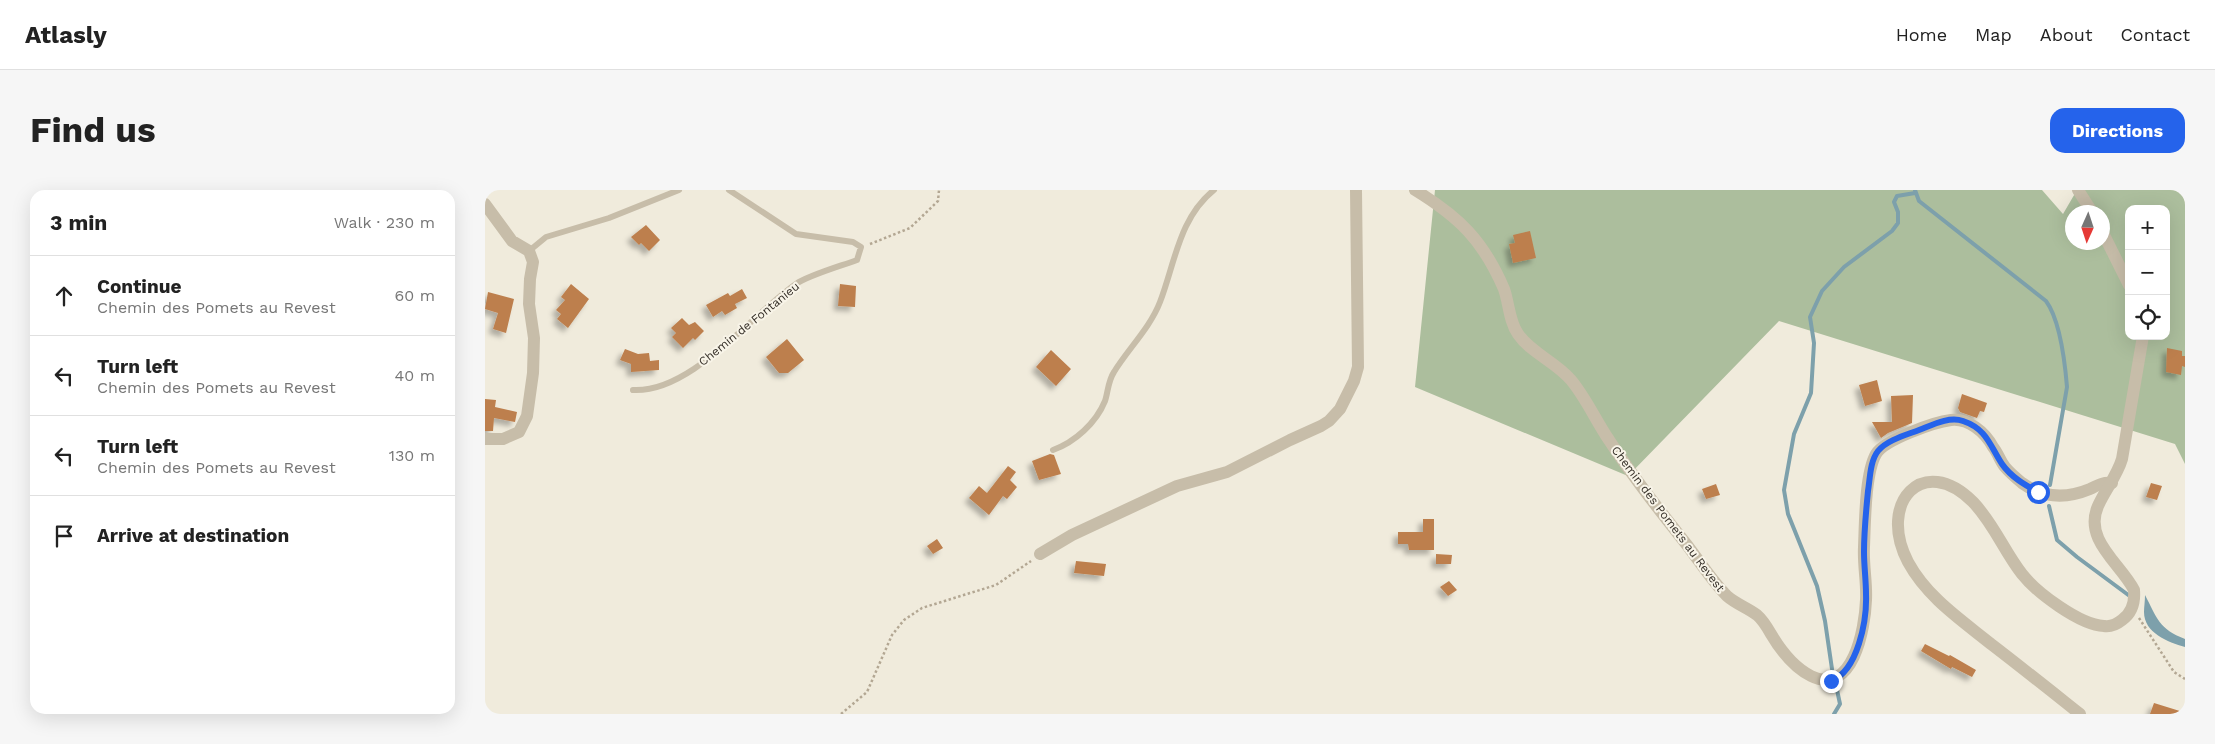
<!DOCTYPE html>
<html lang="en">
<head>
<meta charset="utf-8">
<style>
	body { margin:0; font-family:"Work Sans",sans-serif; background:#f6f6f6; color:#222 }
	.controls { position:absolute; right:15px; top:15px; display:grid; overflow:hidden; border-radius:10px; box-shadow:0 5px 20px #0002 }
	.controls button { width:45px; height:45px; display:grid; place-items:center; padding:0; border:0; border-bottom:1px solid #e0e0e0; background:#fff; color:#222; font:25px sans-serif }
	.compass { position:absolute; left:1580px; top:15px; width:45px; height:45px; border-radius:50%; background:#fff; box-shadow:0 5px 20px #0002; rotate:183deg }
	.stop { position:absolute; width:15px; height:15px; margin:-11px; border:4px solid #2563eb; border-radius:50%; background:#fff }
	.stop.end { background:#2563eb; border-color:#fff; box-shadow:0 1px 5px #0008 }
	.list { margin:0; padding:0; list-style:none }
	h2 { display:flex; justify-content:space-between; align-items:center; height:65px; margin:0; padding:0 20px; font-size:21px }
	h2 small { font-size:16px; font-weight:400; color:#767676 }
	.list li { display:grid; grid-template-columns:32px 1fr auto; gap:15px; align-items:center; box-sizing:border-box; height:80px; padding:0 20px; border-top:1px solid #e0e0e0 }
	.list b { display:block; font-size:19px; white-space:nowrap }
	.list p { margin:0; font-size:16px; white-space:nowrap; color:#767676 }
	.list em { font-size:16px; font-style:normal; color:#767676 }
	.icon { flex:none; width:28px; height:28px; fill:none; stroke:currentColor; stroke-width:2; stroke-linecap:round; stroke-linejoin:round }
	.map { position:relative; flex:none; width:1700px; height:524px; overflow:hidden; border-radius:15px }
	header { display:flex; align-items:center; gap:30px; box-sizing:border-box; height:70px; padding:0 25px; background:#fff; border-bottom:1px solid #e0e0e0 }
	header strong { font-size:24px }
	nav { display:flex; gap:28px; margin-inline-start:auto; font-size:18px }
	.intro { display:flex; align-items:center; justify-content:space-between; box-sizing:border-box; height:120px; padding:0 30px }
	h1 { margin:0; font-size:35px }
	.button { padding:12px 22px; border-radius:15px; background:#2563eb; color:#fff; font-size:18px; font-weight:700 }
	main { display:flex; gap:30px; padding:0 30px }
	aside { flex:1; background:#fff; border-radius:15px; box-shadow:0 5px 20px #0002 }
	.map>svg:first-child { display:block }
	.green { fill:#acbe9d; fill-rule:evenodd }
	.water { fill:#7da0ab }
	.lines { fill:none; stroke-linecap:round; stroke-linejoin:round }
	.stream { stroke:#7da0ab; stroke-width:4 }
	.building { fill:#bd7f4d; filter:url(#shadow) }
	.path { stroke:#b3a793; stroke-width:2.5; stroke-dasharray:2.5 2.5; stroke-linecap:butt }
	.service { stroke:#c7bda9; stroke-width:6 }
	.minor { stroke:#c7bda9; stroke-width:12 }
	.tertiary { stroke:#c7bda9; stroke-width:12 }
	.route { stroke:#2563eb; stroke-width:6 }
	.labels { text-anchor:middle; stroke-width:4; stroke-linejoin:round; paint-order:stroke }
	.street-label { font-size:12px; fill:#352f28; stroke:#f8f4e8 }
</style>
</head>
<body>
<header>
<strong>Atlasly</strong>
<nav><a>Home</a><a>Map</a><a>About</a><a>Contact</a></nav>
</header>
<div class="intro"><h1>Find us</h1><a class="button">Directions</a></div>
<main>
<aside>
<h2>3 min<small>Walk · 230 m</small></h2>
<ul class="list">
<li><svg class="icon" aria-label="ahead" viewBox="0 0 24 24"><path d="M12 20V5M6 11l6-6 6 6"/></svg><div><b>Continue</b><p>Chemin des Pomets au Revest</p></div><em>60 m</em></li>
<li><svg class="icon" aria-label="left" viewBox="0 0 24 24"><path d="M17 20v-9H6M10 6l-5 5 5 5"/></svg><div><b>Turn left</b><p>Chemin des Pomets au Revest</p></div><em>40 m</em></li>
<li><svg class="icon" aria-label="left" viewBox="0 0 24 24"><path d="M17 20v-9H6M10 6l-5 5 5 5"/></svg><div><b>Turn left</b><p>Chemin des Pomets au Revest</p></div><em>130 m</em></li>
<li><svg class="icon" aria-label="arrive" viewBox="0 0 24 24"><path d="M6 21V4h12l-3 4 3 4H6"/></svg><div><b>Arrive at destination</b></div></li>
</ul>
</aside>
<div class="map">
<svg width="1700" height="524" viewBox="0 0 1700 524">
	<defs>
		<filter id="shadow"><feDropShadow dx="-4.5" dy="4.5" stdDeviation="2.5" flood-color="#0004"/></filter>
	</defs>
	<rect width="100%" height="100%" fill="#f0ebdc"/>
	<path class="green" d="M950 0H1557L1578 24 1592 0H1700V274L1690 254 1294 131 1143 286 930 197ZM1644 19H1681V146H1644ZM1588 22H1618V52H1588Z"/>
	<path class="water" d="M1660 405C1672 428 1674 439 1700 449V457C1683 452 1659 443 1659 422 1659 417 1660 411 1660 405Z"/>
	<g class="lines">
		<path class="stream" d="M1430 0 1434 11 1561 111C1575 130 1580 173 1582 197L1565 295
			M1564 316 1572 350 1592 367 1646 407
			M1347 479 1340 431 1332 396 1303 324 1299 300 1309 244 1326 203 1329 153 1325 127 1337 101 1359 77 1407 41 1413 33V22L1409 12 1412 6 1430 3
			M1349 524 1355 514 1352 500"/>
	</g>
	<path class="building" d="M161 35 175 50 164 61 156 53 154 55 146 47Z
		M1045 41 1051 68 1028 73 1024 54 1030 53 1028 45Z
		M86 94 104 109 83 138 72 129 76 124 71 120 80 110 76 107Z
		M355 94 371 96 370 117 353 116Z
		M257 99 262 108 250 114 252 118 240 125 237 121 228 127 221 115 243 103 245 106Z
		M3 102 29 109 21 143 8 139 13 123 0 119Z
		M197 128 204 135 210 132 219 141 210 150 208 148 198 158 187 147 191 143 186 138Z
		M302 149 319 170 303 183H294L281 167Z
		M1682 158 1697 161V166H1700V177L1697 176 1696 185 1681 182Z
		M140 159 153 164 164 163 165 171 174 170V180L146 182V174L135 170Z
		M566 160 586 179 571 196 551 177Z
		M1392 190 1397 211 1380 216 1374 195Z
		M1477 204 1502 213 1499 222 1495 221 1492 228 1475 222 1473 218Z
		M1428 205 1427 233 1403 243 1396 248 1387 232H1407L1406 206Z
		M0 209 11 210 10 217 32 222 30 232 9 228 8 241H0Z
		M565 264 569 265 576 284 554 290 547 271Z
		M523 276 531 282 525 290 532 297 522 309 518 306 504 325 484 308 494 296 502 303Z
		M1666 293 1677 296 1672 310 1661 307Z
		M1231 294 1235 305 1221 309 1217 299Z
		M938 329H949V360H924L923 354H913V342H938Z
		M452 349 458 358 448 364 442 356Z
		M951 364 967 365 966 374H951Z
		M591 371 621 374 619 386 589 383Z
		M964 391 972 400 963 406 955 397Z
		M1440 454 1464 466 1465 465 1491 480 1487 487 1467 477 1466 479 1436 461Z
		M1669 513 1698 522 1697 524H1665Z"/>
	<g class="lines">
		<path class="path" d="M385 54 425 38 453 11 454 0
			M1654 428 1689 482 1700 489
			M356 524 382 502 407 445 419 430 437 418 511 395 546 371"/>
		<path class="service" d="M44 61 61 47 124 28 194 0
			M148 200C206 203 266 125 311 94 324 85 356 76 372 70L376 57 368 52 311 44 244 0
			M568 260C590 252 611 233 620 211 623 202 623 191 629 182 643 159 665 138 675 112 690 73 694 28 729 0"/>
		<path class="minor" d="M930 0C974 27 998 50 1019 99 1024 113 1024 131 1033 144 1046 163 1071 172 1086 190 1101 208 1111 231 1124 250 1148 287 1175 321 1202 355 1215 372 1227 391 1242 406 1251 414 1263 418 1272 425 1278 430 1282 437 1286 444 1296 461 1308 477 1326 486 1368 507 1380 438 1381 410 1382 393 1378 375 1379 357 1380 334 1380 283 1391 264 1399 250 1449 232 1466 230 1483 228 1500 242 1508 257 1513 263 1515 271 1520 277 1525 283 1531 288 1537 293 1558 308 1581 309 1605 299 1613 295 1618 292 1627 293
			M0 14 27 51 44 61 48 72 45 89 44 114 49 148 48 183 42 226 34 242 18 249H0
			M555 364 587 345 692 296 742 282 805 250 836 236 844 231 855 219 869 191 873 177 871 0"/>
		<path class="tertiary" d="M1593 0 1607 22
			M1618 43 1644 95
			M1595 524C1566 501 1536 477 1506 454 1475 429 1442 407 1423 372 1392 313 1438 262 1488 312 1509 334 1519 361 1537 384 1552 403 1595 435 1619 436 1625 437 1632 434 1637 430 1647 423 1650 412 1649 400 1636 374 1598 350 1613 316 1620 300 1632 286 1637 269L1658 146"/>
	</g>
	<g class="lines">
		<path class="route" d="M1346 491C1373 481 1382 430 1381 404 1381 390 1379 376 1379 362 1379 341 1381 321 1383 301 1385 289 1385 271 1393 261 1402 250 1421 245 1434 240 1447 235 1464 226 1478 231 1502 239 1505 256 1517 274 1526 287 1540 295 1553 302"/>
	</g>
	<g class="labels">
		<g class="street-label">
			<text transform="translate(264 134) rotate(-39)" y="4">Chemin de Fontanieu</text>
			<text transform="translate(1183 329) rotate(53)" y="4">Chemin des Pomets au Revest</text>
		</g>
	</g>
</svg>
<div class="controls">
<button>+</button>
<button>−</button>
<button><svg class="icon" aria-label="locate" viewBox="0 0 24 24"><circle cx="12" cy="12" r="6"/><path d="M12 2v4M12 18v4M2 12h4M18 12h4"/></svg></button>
</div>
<svg class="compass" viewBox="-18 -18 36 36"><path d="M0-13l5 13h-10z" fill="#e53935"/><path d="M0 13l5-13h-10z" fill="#767676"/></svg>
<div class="stop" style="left:1553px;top:302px"></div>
<div class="stop end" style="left:1346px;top:491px"></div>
</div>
</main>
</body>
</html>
